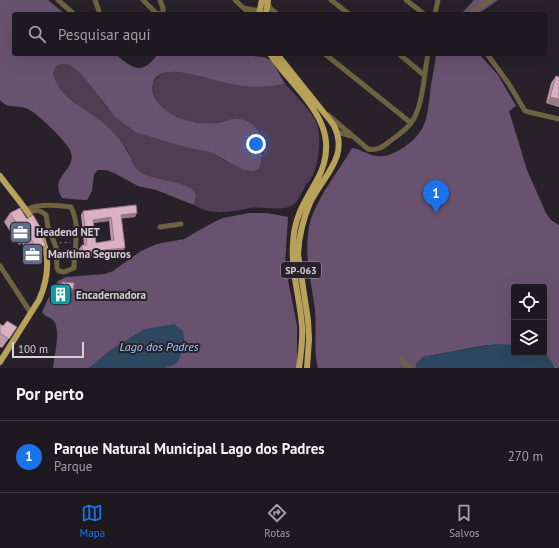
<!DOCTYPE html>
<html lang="pt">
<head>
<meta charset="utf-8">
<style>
	body { margin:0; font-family:"PT Sans",sans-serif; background:#262229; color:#f1f3f6 }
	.controls { position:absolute; right:12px; bottom:12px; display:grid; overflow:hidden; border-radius:4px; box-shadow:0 4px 16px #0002 }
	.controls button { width:36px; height:36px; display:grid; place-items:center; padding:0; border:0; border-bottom:1px solid #3c383e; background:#1e1920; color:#f1f3f6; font:20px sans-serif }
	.scale { position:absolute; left:12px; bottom:10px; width:72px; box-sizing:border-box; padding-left:4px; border:2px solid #d5d0d6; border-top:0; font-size:11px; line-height:14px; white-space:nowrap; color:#d5d0d6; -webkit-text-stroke:3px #28212a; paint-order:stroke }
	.you { position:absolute; left:256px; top:144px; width:14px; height:14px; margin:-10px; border:3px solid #fff; border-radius:50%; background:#1a73e8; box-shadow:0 0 0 6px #1a73e833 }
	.badge { display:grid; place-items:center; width:26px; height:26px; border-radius:50%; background:#1a73e8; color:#fff; font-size:13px; font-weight:700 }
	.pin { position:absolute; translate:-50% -33px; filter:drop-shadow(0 1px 2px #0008) }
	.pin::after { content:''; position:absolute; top:21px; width:14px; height:12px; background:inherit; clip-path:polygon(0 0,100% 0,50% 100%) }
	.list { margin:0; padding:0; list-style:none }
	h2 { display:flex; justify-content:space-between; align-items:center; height:52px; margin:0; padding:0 16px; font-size:17px }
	h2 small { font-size:13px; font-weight:400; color:#a1a0a5 }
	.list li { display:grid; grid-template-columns:26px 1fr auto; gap:12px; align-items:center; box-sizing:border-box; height:72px; padding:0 16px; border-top:1px solid #3c383e }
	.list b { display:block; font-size:15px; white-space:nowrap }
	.list p { margin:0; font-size:13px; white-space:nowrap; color:#a1a0a5 }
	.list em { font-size:13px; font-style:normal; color:#a1a0a5 }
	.icon { flex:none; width:22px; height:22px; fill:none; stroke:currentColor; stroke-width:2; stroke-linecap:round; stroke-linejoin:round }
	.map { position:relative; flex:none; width:559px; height:368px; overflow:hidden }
	.search { position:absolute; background:#1e1920; box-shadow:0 4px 16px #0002; left:12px; right:12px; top:12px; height:44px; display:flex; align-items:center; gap:10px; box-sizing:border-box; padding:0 14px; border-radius:4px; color:#a1a0a5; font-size:15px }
	.sheet { height:124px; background:#1e1920 }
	nav { display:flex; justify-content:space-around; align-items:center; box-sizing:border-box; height:56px; border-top:1px solid #3c383e; background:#1e1920; font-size:11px; color:#a1a0a5 }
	nav a { display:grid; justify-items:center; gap:2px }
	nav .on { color:#1a73e8 }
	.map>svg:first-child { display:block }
	.green { fill:#503d54 }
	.forest { fill:#69526f }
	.water { fill:#2d4761 }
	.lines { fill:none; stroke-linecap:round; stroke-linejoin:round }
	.path { stroke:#6b646c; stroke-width:1; stroke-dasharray:3 2; stroke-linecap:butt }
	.minor { stroke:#6e6341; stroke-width:5 }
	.major { stroke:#b8a158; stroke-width:6 }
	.wall { fill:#bc97a5; fill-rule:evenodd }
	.shaded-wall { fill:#997b86 }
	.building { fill:#dbb0c0; stroke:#997b86; fill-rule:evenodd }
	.labels { text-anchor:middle; stroke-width:4; stroke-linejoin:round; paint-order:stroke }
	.shield { fill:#28212a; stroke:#a19ca2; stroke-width:1 }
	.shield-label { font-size:10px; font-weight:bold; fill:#d5d0d6 }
	.poi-label { font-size:11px; font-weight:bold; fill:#d5d0d6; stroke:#28212a; text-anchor:start }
	.water-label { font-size:12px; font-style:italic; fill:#9cccfb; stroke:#28212a }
</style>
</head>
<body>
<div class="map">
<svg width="559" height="368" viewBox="0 0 559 368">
	<rect width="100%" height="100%" fill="#28212a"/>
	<path class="green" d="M66 64 74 68 81 74 109 110 137 133 192 149 210 152 226 161H262L263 143 227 120C218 123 209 125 199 123 185 121 161 113 155 98 153 93 153 88 153 83 157 78 161 73 167 72 190 69 220 82 243 86 256 88 272 87 285 84 296 96 309 108 316 122 322 134 319 163 313 175 311 179 308 182 306 185 302 191 298 202 293 205 283 212 262 206 250 208 233 212 210 216 194 205L196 196 140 172C138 170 134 168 133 166 131 161 130 156 128 151 123 144 117 136 111 130 92 110 60 102 53 73L57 65Z"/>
	<path class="forest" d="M0 0H48L65 14H14V54H115C134 69 141 76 158 54H227L264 57 272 61 285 84C272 87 256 88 243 86 235 85 227 83 219 81 205 78 158 60 153 84 151 92 155 100 161 106 175 120 198 125 217 123 224 122 231 118 238 119 263 120 266 150 259 169L251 171 242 169 210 152 192 149 137 133 115 117 81 74 74 68 66 64 57 65 53 73C60 102 92 110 110 129 116 135 123 143 127 151 132 158 132 166 139 171 153 181 179 180 191 189 193 190 195 194 196 196L194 205 156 190 138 186 114 173 106 170H98L94 174 92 191 87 200 70 199 62 198C48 175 79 170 70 150 65 140 38 114 28 109 17 104 8 110 0 100Z
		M474 0H498L478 14H461Z
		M436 54H479L498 75 516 106 509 111 527 170 546 213 551 220 559 225V368H554L552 363 544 351V287H514V345H487L423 357 417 363 416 368H318C313 349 317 329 315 310 312 285 305 260 308 234 310 205 338 173 352 148 364 150 372 158 384 156 390 155 396 152 401 149 430 131 427 114 431 85 433 74 435 64 436 54Z
		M249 213H267L288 217 285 265 297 325V368H164L177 363 145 329 111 350 89 368H53C54 355 61 333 54 321 51 317 45 317 42 312L53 288 58 281 66 277 105 274 113 271 141 251 157 244 184 239 214 222 223 218Z"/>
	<path class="water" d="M174 324 183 331 185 346 177 363 164 368H89L111 350 145 329Z
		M496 344 514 345V353H544V351L552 363 554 368H416L417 363 423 357 478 347Z"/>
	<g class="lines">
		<path class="path" d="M59 243 70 242"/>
		<path class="minor" d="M58 0 74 14
			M95 0 100 14
			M143 0 156 13 160 14 163 12V8L160 0
			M235 0 250 14
			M331 0 349 14
			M406 0 424 14
			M268 3 270 8 277 14
			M244 8 260 11 265 14
			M435 14 438 0
			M470 14 490 0
			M325 54 411 123
			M399 54 424 75
			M487 54 509 84 525 111 559 119
			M328 115 368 149C377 151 383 147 390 141 397 136 406 130 411 123 423 108 424 73 428 54
			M337 132 351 136
			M26 210C38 203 57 205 71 207 81 227 74 247 74 268L64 272 59 271 57 268 56 247 48 227 46 215C39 209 35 210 28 213
			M160 227 181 224
			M0 266 31 313
			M402 360 409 368"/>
		<path class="major" d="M259 14 262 0
			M266 14 268 0
			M270 54C297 94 347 125 317 180 304 203 294 217 293 244 291 272 300 298 302 326 303 340 301 354 299 368
			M277 54 333 124C351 156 322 177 310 203 303 219 299 236 298 254L308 320 309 339 307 368
			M0 176C30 216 63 246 39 300L0 362"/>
	</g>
	<path class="wall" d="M556 76 559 107 546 103 551 83Z
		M83 211 135 217 121 218 122 251 102 254 100 256 81 259 79 249 82 245H84L81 215ZM109 221 111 241 96 243 93 223Z
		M10 213 40 227 38 230 40 254 29 259 26 253 27 252 22 243 19 245 4 222Z
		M62 282 73 289 66 299 55 297V292Z
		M0 324 3 326 17 327 2 348 0 347Z"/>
	<path class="shaded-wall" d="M550 97 559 99V107L546 103Z
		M137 213 135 217 118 219 121 215Z
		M111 217 109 221 91 223 93 220Z
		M28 234 22 243 19 245 25 236Z
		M46 245 40 254 29 259 35 251Z
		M125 248 122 251 102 254 100 256 81 259 83 255 102 250Z
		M62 288 73 289 66 299 55 297Z"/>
	<path class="building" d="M556 76 559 77V99L550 97Z
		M136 205 137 213 121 215 125 248 102 250V253L83 255 82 245H87L83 211ZM111 217 114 240 96 243 93 220Z
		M20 208 27 219 33 215 40 227 37 229 46 245 35 251 32 245 34 244 28 234 25 236 10 213Z
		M62 282 74 283 73 289 62 288Z
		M7 321 17 327 9 339 0 333V324L3 326Z"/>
	<defs>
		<symbol id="office-square" viewBox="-11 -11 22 22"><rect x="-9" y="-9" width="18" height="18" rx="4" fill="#5c6f8a" stroke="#28212a"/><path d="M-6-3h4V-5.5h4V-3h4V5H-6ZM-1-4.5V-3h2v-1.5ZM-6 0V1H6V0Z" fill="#fff"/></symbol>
		<symbol id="building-square" viewBox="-11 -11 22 22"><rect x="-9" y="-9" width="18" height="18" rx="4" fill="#0f9aa8" stroke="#28212a"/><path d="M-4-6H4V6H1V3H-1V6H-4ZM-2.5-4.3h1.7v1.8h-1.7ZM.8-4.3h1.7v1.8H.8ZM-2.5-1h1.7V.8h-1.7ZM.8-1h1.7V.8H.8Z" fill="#fff"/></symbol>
	</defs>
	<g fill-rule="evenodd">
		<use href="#office-square" x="8" y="220" width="25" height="25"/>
		<use href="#office-square" x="20" y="242" width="25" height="25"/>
		<use href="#building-square" x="48" y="282" width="25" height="25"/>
	</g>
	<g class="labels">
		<rect class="shield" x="281" y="262" width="40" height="16" rx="3"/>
		<g class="shield-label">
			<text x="301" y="274">SP-063</text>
		</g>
		<g class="poi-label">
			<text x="36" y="236">Headend NET</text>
			<text x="48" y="258">Marítima Seguros</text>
			<text x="76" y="299">Encadernadora</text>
		</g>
		<g class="water-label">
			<text x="159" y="351">Lago dos Padres</text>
		</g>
	</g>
</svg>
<div class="controls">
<button><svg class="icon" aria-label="locate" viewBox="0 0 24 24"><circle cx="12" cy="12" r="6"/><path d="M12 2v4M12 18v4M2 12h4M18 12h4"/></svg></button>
<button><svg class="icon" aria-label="layers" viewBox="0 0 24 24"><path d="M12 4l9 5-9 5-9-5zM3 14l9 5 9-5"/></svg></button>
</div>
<div class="scale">100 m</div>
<div class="you"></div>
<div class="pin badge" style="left:436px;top:213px">1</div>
<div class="search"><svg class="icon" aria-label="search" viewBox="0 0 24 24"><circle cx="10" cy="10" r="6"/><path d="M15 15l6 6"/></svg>Pesquisar aqui</div>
</div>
<section class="sheet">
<h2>Por perto<small></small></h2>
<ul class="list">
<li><span class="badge">1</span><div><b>Parque Natural Municipal Lago dos Padres</b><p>Parque</p></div><em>270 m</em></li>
</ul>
</section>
<nav>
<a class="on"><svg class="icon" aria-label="map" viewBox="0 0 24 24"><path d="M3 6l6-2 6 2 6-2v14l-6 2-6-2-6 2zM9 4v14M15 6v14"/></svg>Mapa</a>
<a><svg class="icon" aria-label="directions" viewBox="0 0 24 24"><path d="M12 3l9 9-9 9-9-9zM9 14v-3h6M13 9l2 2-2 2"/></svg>Rotas</a>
<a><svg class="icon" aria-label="saved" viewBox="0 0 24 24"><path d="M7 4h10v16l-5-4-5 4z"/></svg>Salvos</a>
</nav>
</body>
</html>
